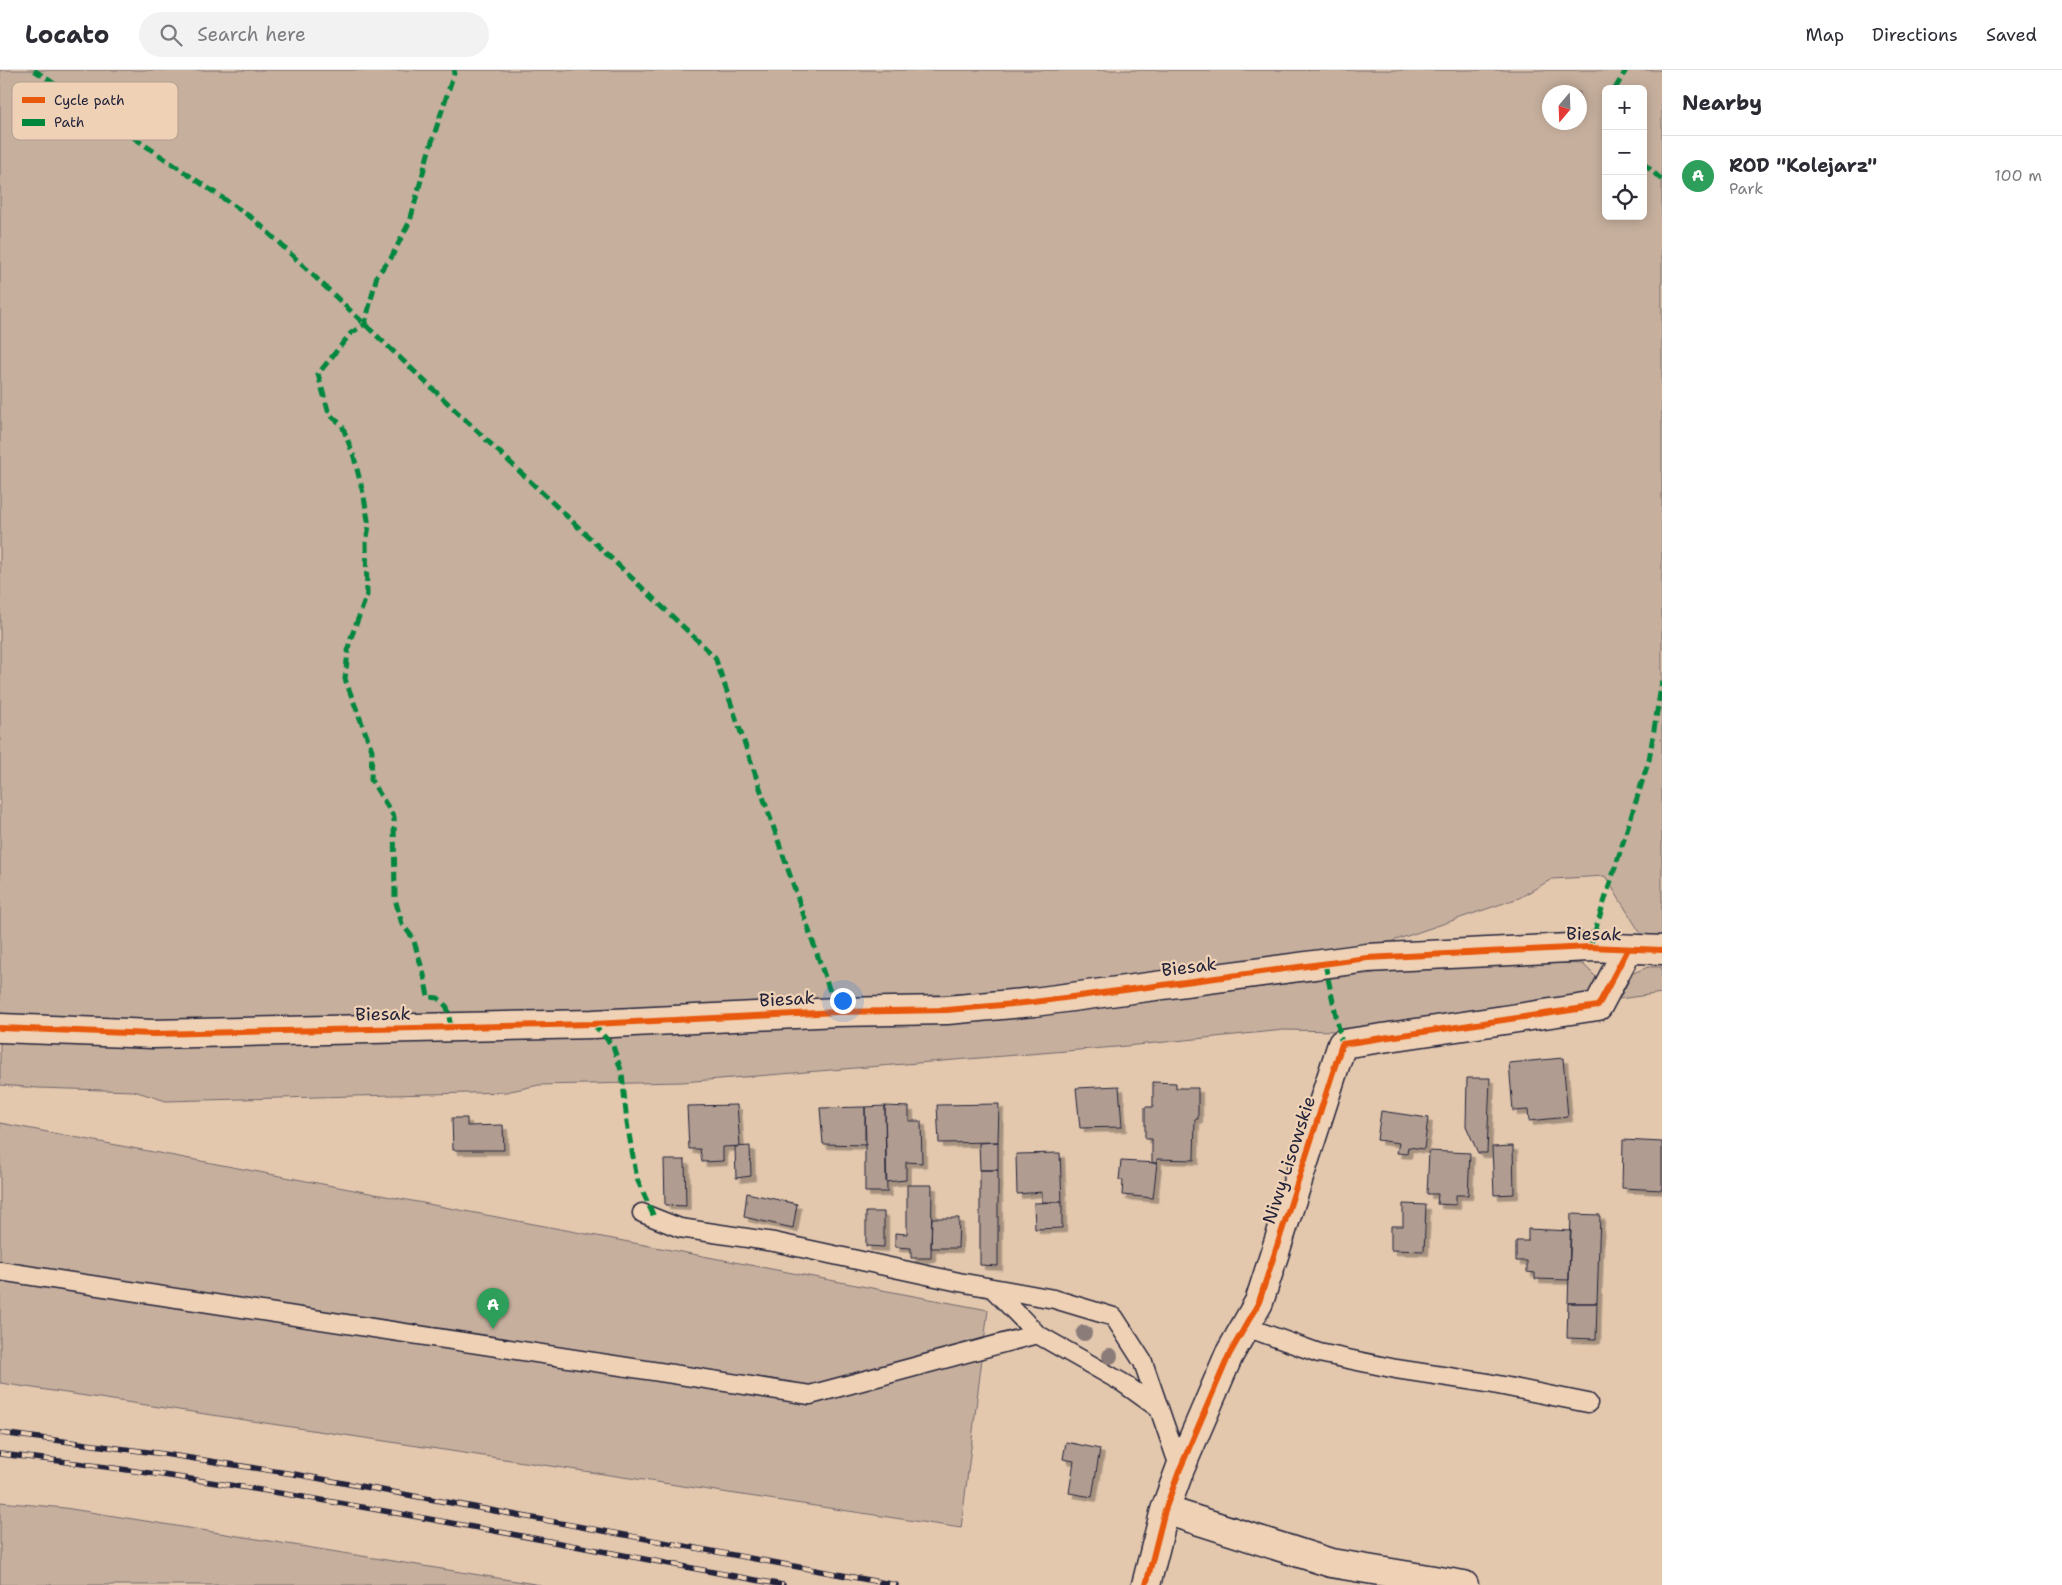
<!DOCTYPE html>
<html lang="en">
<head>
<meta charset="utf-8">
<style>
	body { margin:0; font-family:"Shantell Sans",sans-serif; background:#f2f2f3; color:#2b2b33 }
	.controls { position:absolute; right:15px; top:15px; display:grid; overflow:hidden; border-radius:8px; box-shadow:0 2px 12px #0003 }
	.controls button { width:45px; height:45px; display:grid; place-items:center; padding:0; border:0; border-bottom:1px solid #e1e1e2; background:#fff; color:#2b2b33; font:25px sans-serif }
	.compass { position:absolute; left:1542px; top:15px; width:45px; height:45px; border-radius:50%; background:#fff; box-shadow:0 2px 12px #0003; rotate:199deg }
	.you { position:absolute; left:842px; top:930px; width:18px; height:18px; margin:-12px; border:4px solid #fff; border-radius:50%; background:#1a73e8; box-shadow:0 0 0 8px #1a73e833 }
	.badge { display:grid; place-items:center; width:32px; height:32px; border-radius:50%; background:#ea580c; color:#fff; font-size:16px; font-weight:700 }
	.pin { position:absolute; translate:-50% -41px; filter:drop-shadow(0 1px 2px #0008) }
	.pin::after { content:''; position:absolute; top:26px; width:18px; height:15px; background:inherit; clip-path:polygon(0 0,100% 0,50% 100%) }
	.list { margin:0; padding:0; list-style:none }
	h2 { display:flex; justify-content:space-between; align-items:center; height:65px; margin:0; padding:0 20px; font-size:21px }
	h2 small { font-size:16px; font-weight:400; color:#7c7c81 }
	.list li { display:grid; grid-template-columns:32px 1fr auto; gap:15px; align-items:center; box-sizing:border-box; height:80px; padding:0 20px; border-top:1px solid #e1e1e2 }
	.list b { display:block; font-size:19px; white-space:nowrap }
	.list p { margin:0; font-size:16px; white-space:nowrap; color:#7c7c81 }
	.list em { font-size:16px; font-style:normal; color:#7c7c81 }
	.icon { flex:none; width:28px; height:28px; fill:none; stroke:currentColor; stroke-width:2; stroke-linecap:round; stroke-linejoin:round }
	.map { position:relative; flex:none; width:1662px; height:1515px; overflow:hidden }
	header { display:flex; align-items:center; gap:30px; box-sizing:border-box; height:70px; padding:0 25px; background:#fff; border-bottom:1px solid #e1e1e2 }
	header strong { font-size:24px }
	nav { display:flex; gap:28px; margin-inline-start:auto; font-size:18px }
	.search { width:350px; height:45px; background:#f2f2f3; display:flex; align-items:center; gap:12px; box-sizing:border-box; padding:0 18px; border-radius:28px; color:#7c7c81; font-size:19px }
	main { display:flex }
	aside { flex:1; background:#fff }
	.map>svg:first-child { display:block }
	.green { fill:#c6af9d; stroke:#74686c; fill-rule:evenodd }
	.building { fill:#b09c90; stroke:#22223b; filter:url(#shadow) }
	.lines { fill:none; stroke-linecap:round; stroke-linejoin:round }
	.service-casing { stroke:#22223b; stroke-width:21 }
	.minor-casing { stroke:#22223b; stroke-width:31 }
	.service { stroke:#efd2b5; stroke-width:18 }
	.minor { stroke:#efd2b5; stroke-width:28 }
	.rail-casing { stroke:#22223b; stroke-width:5.5 }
	.rail { stroke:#efd2b5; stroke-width:4; stroke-dasharray:11; stroke-linecap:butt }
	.quiet { stroke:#00873e; stroke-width:5; stroke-dasharray:10 5; stroke-linecap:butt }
	.cycleway-casing { stroke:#efd2b5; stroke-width:9 }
	.cycleway { stroke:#e8590c; stroke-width:6 }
	.tree { fill:#8b7c7a }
	.labels { text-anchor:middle; stroke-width:4.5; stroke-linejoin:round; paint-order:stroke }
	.street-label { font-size:18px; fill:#22223b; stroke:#efd2b5 }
	.key { fill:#efd2b5; stroke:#b29d90; stroke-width:1 }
	.key-label { font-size:14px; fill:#22223b }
</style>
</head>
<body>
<header>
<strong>Locato</strong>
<div class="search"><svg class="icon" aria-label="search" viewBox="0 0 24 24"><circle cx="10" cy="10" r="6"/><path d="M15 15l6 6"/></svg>Search here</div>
<nav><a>Map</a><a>Directions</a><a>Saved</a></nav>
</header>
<main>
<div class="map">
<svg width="1662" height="1515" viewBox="0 0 1662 1515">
	<defs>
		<filter id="shadow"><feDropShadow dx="4.5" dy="4.5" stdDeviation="0" flood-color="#0004"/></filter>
	</defs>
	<rect width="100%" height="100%" fill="#e3c8ae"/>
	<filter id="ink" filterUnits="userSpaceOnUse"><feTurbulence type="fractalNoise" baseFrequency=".02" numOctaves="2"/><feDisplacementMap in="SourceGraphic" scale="10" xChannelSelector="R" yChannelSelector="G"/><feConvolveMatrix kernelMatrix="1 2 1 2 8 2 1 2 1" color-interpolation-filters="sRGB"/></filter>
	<g filter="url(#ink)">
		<path class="green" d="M0 0H1662V869H1644L1605 806 1552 809 1519 828 1378 876 1026 920 833 931 498 945 154 954 0 947ZM1606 19H1643V146H1606ZM1550 22H1580V52H1550Z
			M1533 892 1583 894 1597 908 1587 927 1339 961 1284 960 1116 977 682 1012 539 1015 506 1022 166 1031 134 1021 38 1018 0 1015V969L1032 946 1396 900Z
			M1648 897H1662V923L1619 929 1633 903Z
			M0 1053 988 1240 961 1458 0 1313Z
			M0 1432 65 1438 541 1515H0Z"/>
		<path class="building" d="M1563 988 1568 1047 1529 1051 1528 1040 1513 1041 1509 993Z
			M1467 1008H1490L1487 1083H1478L1466 1056Z
			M1153 1012 1176 1013V1018H1198V1049H1195L1194 1090 1157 1089V1093H1152V1069H1145V1037H1153Z
			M1119 1016 1122 1057 1080 1058 1076 1018Z
			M999 1034 998 1072 939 1073 937 1035Z
			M737 1035 740 1076 723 1077V1091L702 1092 700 1079H689L687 1036Z
			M885 1036 909 1037V1051H921L922 1093 906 1092V1110L886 1112Z
			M885 1036 887 1122H865V1037Z
			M865 1037 866 1075 823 1074 820 1038Z
			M1381 1041 1428 1048 1424 1079 1408 1077 1407 1084 1397 1083 1399 1073 1377 1070Z
			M452 1048H467V1056L503 1055 504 1080H453Z
			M1623 1070 1662 1072V1120L1622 1118Z
			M998 1072V1100H980L979 1073Z
			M750 1076 751 1106 736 1108 735 1077Z
			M1513 1076 1514 1124 1494 1125 1492 1077Z
			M1429 1081 1470 1083 1468 1125H1456V1135L1437 1134 1438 1124H1427Z
			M1060 1083 1062 1132H1042V1122L1017 1124 1016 1084Z
			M664 1090H685L686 1136 665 1135Z
			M1121 1091 1157 1093 1153 1128 1122 1125 1123 1110H1119Z
			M980 1100H998V1196L980 1195Z
			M907 1115H932L931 1188H911V1178L895 1177V1163L907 1164Z
			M747 1123 797 1134 793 1158 744 1147Z
			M1062 1132V1158L1035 1159 1034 1133Z
			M1403 1134 1426 1135 1424 1181 1391 1180V1156H1403Z
			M866 1142H884V1177L866 1176Z
			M1571 1144 1600 1145 1597 1233H1568Z
			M932 1148H959L958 1178H931Z
			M1528 1159 1571 1161 1569 1210 1535 1209V1203L1527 1202V1191H1516V1171H1528Z
			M1568 1233H1597L1596 1269 1567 1268Z
			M1066 1372 1100 1379 1092 1427 1069 1423 1074 1391 1063 1389Z"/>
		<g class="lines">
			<defs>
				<path id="service" d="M642 1143 680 1158 774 1172 959 1212 1054 1229 1114 1247 1143 1292 1180 1399
					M0 1201 810 1325 1037 1264
					M992 1218 1037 1264 1123 1313 1158 1338
					M1246 1257 1319 1283 1396 1299 1488 1313 1588 1333"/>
				<path id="minor" d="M0 958 153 964 593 954 837 942 947 940 1034 932 1367 888 1590 877 1662 880
					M1165 1440 1331 1493 1464 1515
					M1146 1515 1165 1440 1180 1399 1229 1285 1259 1232 1342 974 1598 936 1628 879"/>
			</defs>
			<use href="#service" class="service-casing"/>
			<use href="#minor" class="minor-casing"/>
			<use href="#service" class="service"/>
			<use href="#minor" class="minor"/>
			<defs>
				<path id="rail" d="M0 1363 164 1384 300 1405 896 1515
					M0 1384C263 1413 523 1467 783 1515"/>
			</defs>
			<use href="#rail" class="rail-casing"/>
			<use href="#rail" class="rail"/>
			<path class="quiet" d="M34 0 255 150 715 587 837 942
				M1615 19 1626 0
				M1606 37V40
				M1643 93 1662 110
				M1590 877 1649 690 1662 611
				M1325 894 1342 974
				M593 954 613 976 622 1003 627 1053 637 1109 655 1149
				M451 957 447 937 438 928 428 927 424 905 413 868 402 854 395 829 394 747 371 710 372 680 345 609 349 573 367 525 366 472 369 456 364 427 354 387 342 355 329 344 318 304 351 263 365 254 377 205 391 188 410 151 428 84 455 0"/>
			<defs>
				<path id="cycleway" d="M0 958 153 964 593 954 837 942 947 940 1034 932 1367 888 1590 877 1662 880
					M1146 1515 1165 1440 1180 1399 1229 1285 1259 1232 1342 974 1598 936 1628 879"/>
			</defs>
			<use href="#cycleway" class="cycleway-casing"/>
			<use href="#cycleway" class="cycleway"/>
		</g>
		<g class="tree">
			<circle cx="1084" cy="1263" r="8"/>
			<circle cx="1110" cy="1286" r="8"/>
		</g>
	</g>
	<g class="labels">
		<g class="street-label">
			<text transform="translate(1594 864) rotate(1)" y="6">Biesak</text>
			<text transform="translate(1189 897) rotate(-7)" y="6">Biesak</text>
			<text transform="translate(787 929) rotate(-3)" y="6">Biesak</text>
			<text transform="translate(383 944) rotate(-1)" y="6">Biesak</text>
			<text transform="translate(1289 1090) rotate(-72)" y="6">Niwy Lisowskie</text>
		</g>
	</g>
	<rect x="12" y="12" width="166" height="58" rx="8" class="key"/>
	<rect x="22" y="27" width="23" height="6" fill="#e8590c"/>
	<rect x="22" y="49" width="23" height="7" fill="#00873e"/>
	<g class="key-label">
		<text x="54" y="35">Cycle path</text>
		<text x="54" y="57">Path</text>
	</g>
</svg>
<div class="controls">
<button>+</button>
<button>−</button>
<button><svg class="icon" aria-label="locate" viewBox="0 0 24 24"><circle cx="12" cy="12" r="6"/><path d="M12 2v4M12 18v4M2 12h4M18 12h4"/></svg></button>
</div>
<svg class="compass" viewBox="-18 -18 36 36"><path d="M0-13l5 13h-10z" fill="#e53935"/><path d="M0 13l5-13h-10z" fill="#7c7c81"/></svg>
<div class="you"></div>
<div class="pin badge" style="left:493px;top:1259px;background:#2e9e5b">A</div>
</div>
<aside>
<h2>Nearby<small></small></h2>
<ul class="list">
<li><span class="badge" style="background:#2e9e5b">A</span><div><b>ROD &quot;Kolejarz&quot;</b><p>Park</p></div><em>100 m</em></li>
</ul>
</aside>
</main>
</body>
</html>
